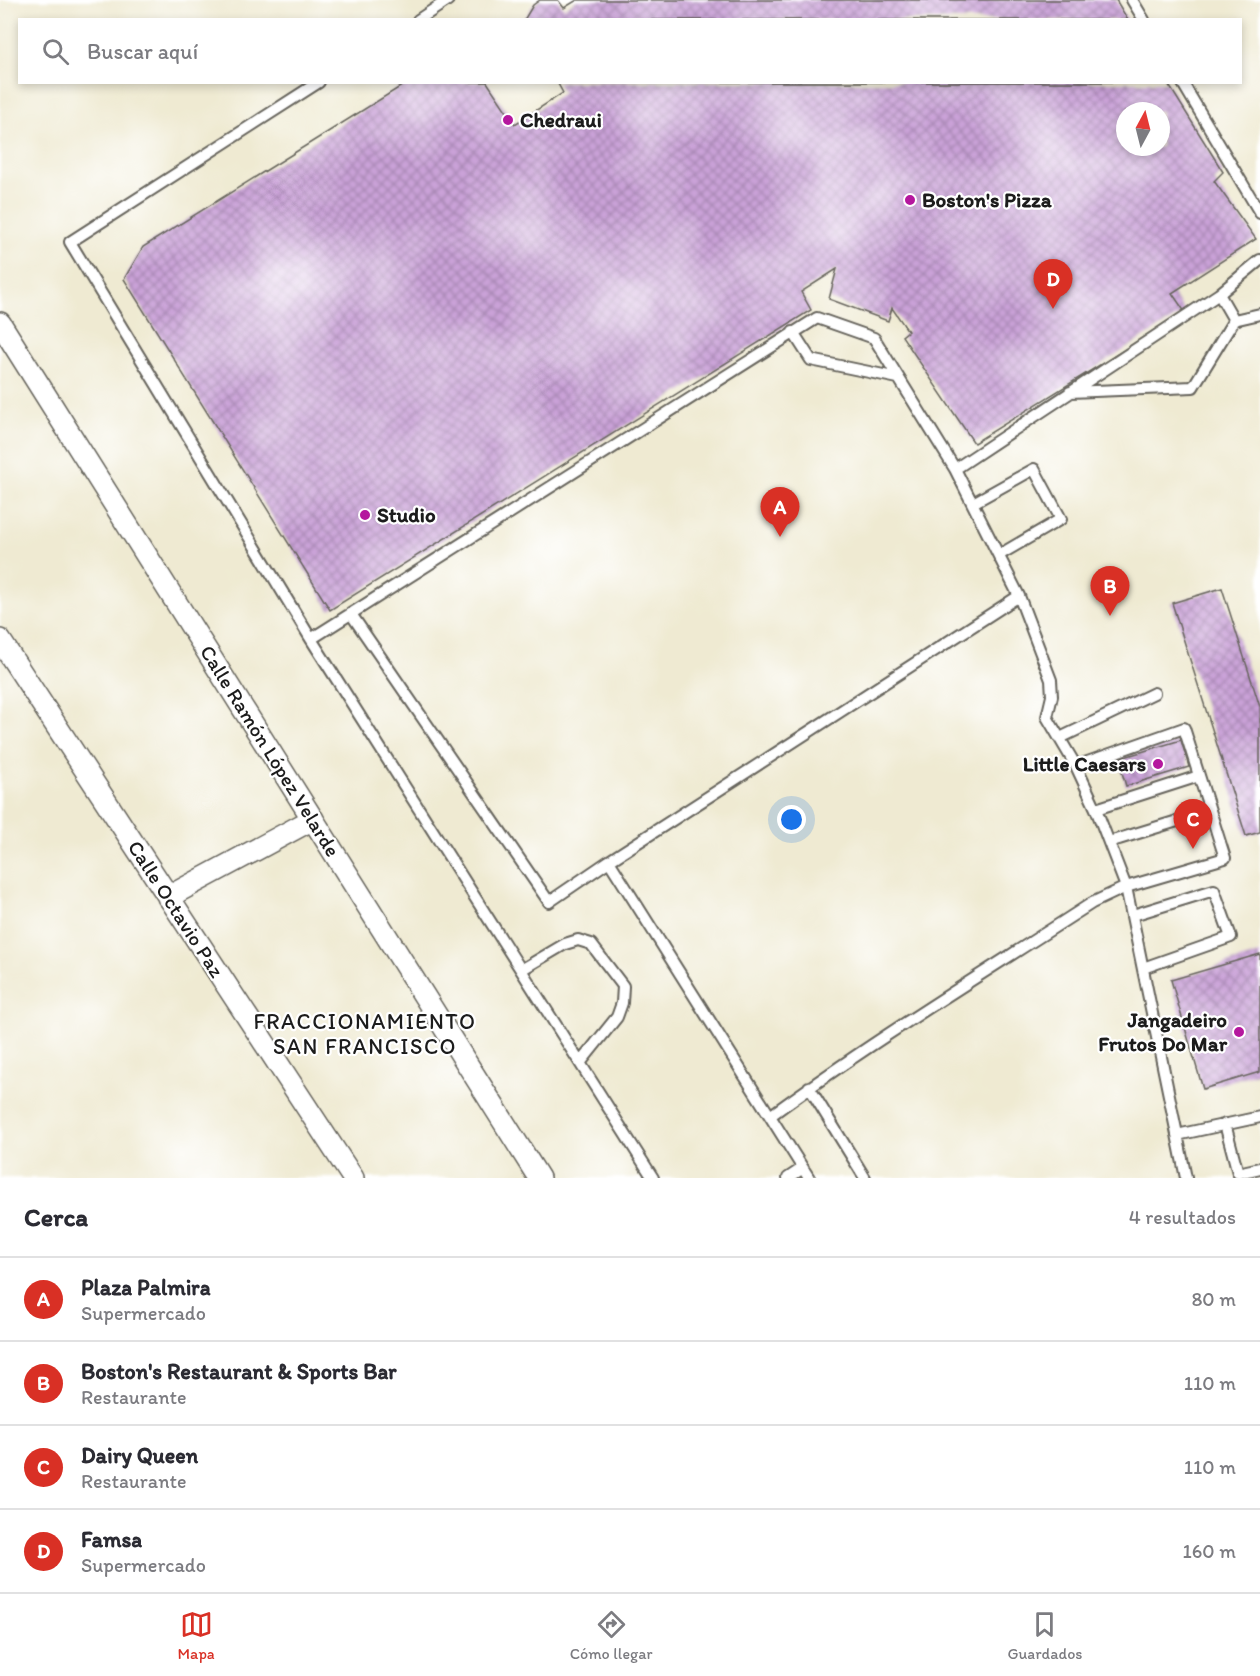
<!DOCTYPE html>
<html lang="es">
<head>
<meta charset="utf-8">
<style>
	body { margin:0; font-family:Itim,sans-serif; background:#f7f7f7; color:#2b2b33 }
	.compass { position:absolute; left:1116px; top:102px; width:54px; height:54px; border-radius:50%; background:#fff; box-shadow:0 3px 9px #0003; rotate:7deg }
	.you { position:absolute; left:792px; top:820px; width:21px; height:21px; margin:-15px; border:4px solid #fff; border-radius:50%; background:#1a73e8; box-shadow:0 0 0 9px #1a73e833 }
	.badge { display:grid; place-items:center; width:39px; height:39px; border-radius:50%; background:#d93025; color:#fff; font-size:20px; font-weight:700 }
	.pin { position:absolute; translate:-50% -50px; filter:drop-shadow(0 2px 3px #0008) }
	.pin::after { content:''; position:absolute; top:32px; width:21px; height:18px; background:inherit; clip-path:polygon(0 0,100% 0,50% 100%) }
	.list { margin:0; padding:0; list-style:none }
	h2 { display:flex; justify-content:space-between; align-items:center; height:78px; margin:0; padding:0 24px; font-size:26px }
	h2 small { font-size:20px; font-weight:400; color:#7c7c81 }
	.list li { display:grid; grid-template-columns:39px 1fr auto; gap:18px; align-items:center; box-sizing:border-box; height:84px; padding:0 24px; border-top:2px solid #e1e1e2 }
	.list b { display:block; font-size:22px; white-space:nowrap }
	.list p { margin:0; font-size:20px; white-space:nowrap; color:#7c7c81 }
	.list em { font-size:20px; font-style:normal; color:#7c7c81 }
	.icon { flex:none; width:33px; height:33px; fill:none; stroke:currentColor; stroke-width:2; stroke-linecap:round; stroke-linejoin:round }
	.map { position:relative; flex:none; width:1260px; height:1178px; overflow:hidden }
	.search { position:absolute; background:#fff; box-shadow:0 3px 9px #0003; left:18px; right:18px; top:18px; height:66px; display:flex; align-items:center; gap:15px; box-sizing:border-box; padding:0 21px; border-radius:0px; color:#7c7c81; font-size:22px }
	.sheet { height:414px; background:#fff }
	nav { display:flex; justify-content:space-around; align-items:center; box-sizing:border-box; height:84px; border-top:2px solid #e1e1e2; background:#fff; font-size:16px; color:#7c7c81 }
	nav a { display:grid; justify-items:center; gap:3px }
	nav .on { color:#d93025 }
	.map>svg:first-child { display:block }
	.building { fill:url(#building-cross-hatch); fill-rule:evenodd }
	.lines { fill:none; stroke-linecap:round; stroke-linejoin:round }
	.lane-casing { stroke:#66645c; stroke-width:14 }
	.street-casing { stroke:#66645c; stroke-width:24 }
	.lane { stroke:#fff; stroke-width:10 }
	.street { stroke:#fff; stroke-width:21 }
	.poi-dot { fill:#b5179e; stroke:#fff; stroke-width:2 }
	.labels { text-anchor:middle; stroke-width:4.5; stroke-linejoin:round; paint-order:stroke }
	.poi-label { font-size:21px; font-weight:bold; fill:#1c1c1c; stroke:#fff; text-anchor:start }
	.street-label { font-size:21px; fill:#1c1c1c; stroke:#fff }
	.neighbourhood-label { font-size:22px; letter-spacing:1.5px; fill:#1c1c1c; stroke:#fff }
</style>
</head>
<body>
<div class="map">
<svg width="1260" height="1178" viewBox="0 0 1260 1178">
	<defs>
		<pattern id="building-cross-hatch" width="8" height="8" patternUnits="userSpaceOnUse" patternTransform="scale(1.5)"><rect width="8" height="8" fill="#caa2d8"/><path d="M0 0l8 8M0 8l8-8" fill="none" stroke="#a383ae"/></pattern>
	</defs>
	<rect width="100%" height="100%" fill="#fff"/>
	<filter id="ink" filterUnits="userSpaceOnUse"><feTurbulence type="fractalNoise" baseFrequency=".0167" numOctaves="2"/><feDisplacementMap in="SourceGraphic" scale="12" xChannelSelector="R" yChannelSelector="G"/><feConvolveMatrix kernelMatrix="1 2 1 2 8 2 1 2 1" color-interpolation-filters="sRGB"/></filter>
	<filter id="wash" filterUnits="userSpaceOnUse"><feTurbulence type="fractalNoise" baseFrequency=".008" numOctaves="4" result="noise"/><feDisplacementMap in="SourceGraphic" scale="24" xChannelSelector="R" yChannelSelector="G"/><feGaussianBlur stdDeviation="1.35" result="paint"/><feColorMatrix in="noise" values="0 0 0 0 0 0 0 0 0 0 0 0 0 0 0 0 0 1.4 0 .05"/><feComposite in="paint" operator="in"/></filter>
	<g filter="url(#wash)">
		<rect width="100%" height="100%" fill="#efead2"/>
		<g id="blocks">
			<path class="building" d="M540 0H558L564 8 577 0H1116L1128 20H524L533 5Z
				M408 82H487L515 124 563 93 557 82H1167L1223 172 1214 181 1256 239 1172 293 1185 312 974 443 902 336 908 331 892 308 888 321 829 299 837 269 801 292 811 310 330 610 124 279 143 247ZM1125 111H1161V147H1125Z
				M1222 588 1260 707V832L1246 836 1172 603Z
				M1181 740 1189 767 1126 786 1118 759Z
				M1260 954V1072L1203 1089 1171 980Z"/>
		</g>
	</g>
	<g filter="url(#ink)">
		<use href="#blocks" fill-opacity="0" stroke="#66645c" stroke-width="1.5"/>
		<g class="lines">
			<defs>
				<path id="lane" d="M1132 0 1144 20
					M418 20 448 0
					M319 82 70 242 311 639 653 1178
					M1182 82 1260 213
					M1219 294 1234 320
					M793 332 811 360 898 378
					M1070 392 1193 387 1234 320 1260 314
					M955 469 1219 294 1260 260
					M973 503 1034 469 1061 519 999 555
					M351 614 549 902 609 861 1019 596
					M311 639 817 318 874 338 955 469 1019 596 1051 680 1052 696 1047 717 1076 766 1096 809 1126 887 1092 903C984 973 874 1040 770 1116
					M1060 738 1154 693
					M1076 766 1184 728 1225 858 1126 887 1186 1178
					M1096 809 1199 776
					M1109 842 1210 811
					M609 861 809 1178
					M1133 915 1214 890 1231 937 1143 968
					M521 970 565 944 578 940 591 944 623 986 622 1003 617 1017 580 1063
					M809 1087 865 1178
					M1225 1124 1238 1173 1260 1168
					M1177 1135 1260 1117
					M788 1178 803 1168"/>
				<path id="street" d="M0 323 539 1178
					M0 640 353 1178
					M168 897 313 819"/>
			</defs>
			<use href="#lane" class="lane-casing"/>
			<use href="#street" class="street-casing"/>
			<use href="#lane" class="lane"/>
			<use href="#street" class="street"/>
		</g>
	</g>
	<g class="poi-dot">
		<circle cx="508" cy="120" r="6"/>
		<circle cx="910" cy="200" r="6"/>
		<circle cx="365" cy="515" r="6"/>
		<circle cx="1158" cy="764" r="6"/>
		<circle cx="1239" cy="1032" r="6"/>
	</g>
	<g class="labels">
		<g class="poi-label">
			<text x="520" y="127">Chedraui</text>
			<text x="922" y="207">Boston's Pizza</text>
			<text x="377" y="522">Studio</text>
			<text x="1146" y="771" text-anchor="end">Little Caesars</text>
			<text x="1227" y="1027" text-anchor="end">Jangadeiro<tspan x="1227" dy="24">Frutos Do Mar</tspan></text>
		</g>
		<g class="street-label">
			<text transform="translate(270 751) rotate(58)" y="7">Calle Ramón López Velarde</text>
			<text transform="translate(176 909) rotate(57)" y="7">Calle Octavio Paz</text>
		</g>
		<g class="neighbourhood-label">
			<text x="365" y="1029">FRACCIONAMIENTO<tspan x="365" dy="25">SAN FRANCISCO</tspan></text>
		</g>
	</g>
</svg>
<svg class="compass" viewBox="-18 -18 36 36"><path d="M0-13l5 13h-10z" fill="#e53935"/><path d="M0 13l5-13h-10z" fill="#7c7c81"/></svg>
<div class="you"></div>
<div class="pin badge" style="left:780px;top:537px">A</div>
<div class="pin badge" style="left:1110px;top:616px">B</div>
<div class="pin badge" style="left:1193px;top:849px">C</div>
<div class="pin badge" style="left:1053px;top:309px">D</div>
<div class="search"><svg class="icon" aria-label="search" viewBox="0 0 24 24"><circle cx="10" cy="10" r="6"/><path d="M15 15l6 6"/></svg>Buscar aquí</div>
</div>
<section class="sheet">
<h2>Cerca<small>4 resultados</small></h2>
<ul class="list">
<li><span class="badge">A</span><div><b>Plaza Palmira</b><p>Supermercado</p></div><em>80 m</em></li>
<li><span class="badge">B</span><div><b>Boston's Restaurant &amp; Sports Bar</b><p>Restaurante</p></div><em>110 m</em></li>
<li><span class="badge">C</span><div><b>Dairy Queen</b><p>Restaurante</p></div><em>110 m</em></li>
<li><span class="badge">D</span><div><b>Famsa</b><p>Supermercado</p></div><em>160 m</em></li>
</ul>
</section>
<nav>
<a class="on"><svg class="icon" aria-label="map" viewBox="0 0 24 24"><path d="M3 6l6-2 6 2 6-2v14l-6 2-6-2-6 2zM9 4v14M15 6v14"/></svg>Mapa</a>
<a><svg class="icon" aria-label="directions" viewBox="0 0 24 24"><path d="M12 3l9 9-9 9-9-9zM9 14v-3h6M13 9l2 2-2 2"/></svg>Cómo llegar</a>
<a><svg class="icon" aria-label="saved" viewBox="0 0 24 24"><path d="M7 4h10v16l-5-4-5 4z"/></svg>Guardados</a>
</nav>
</body>
</html>
